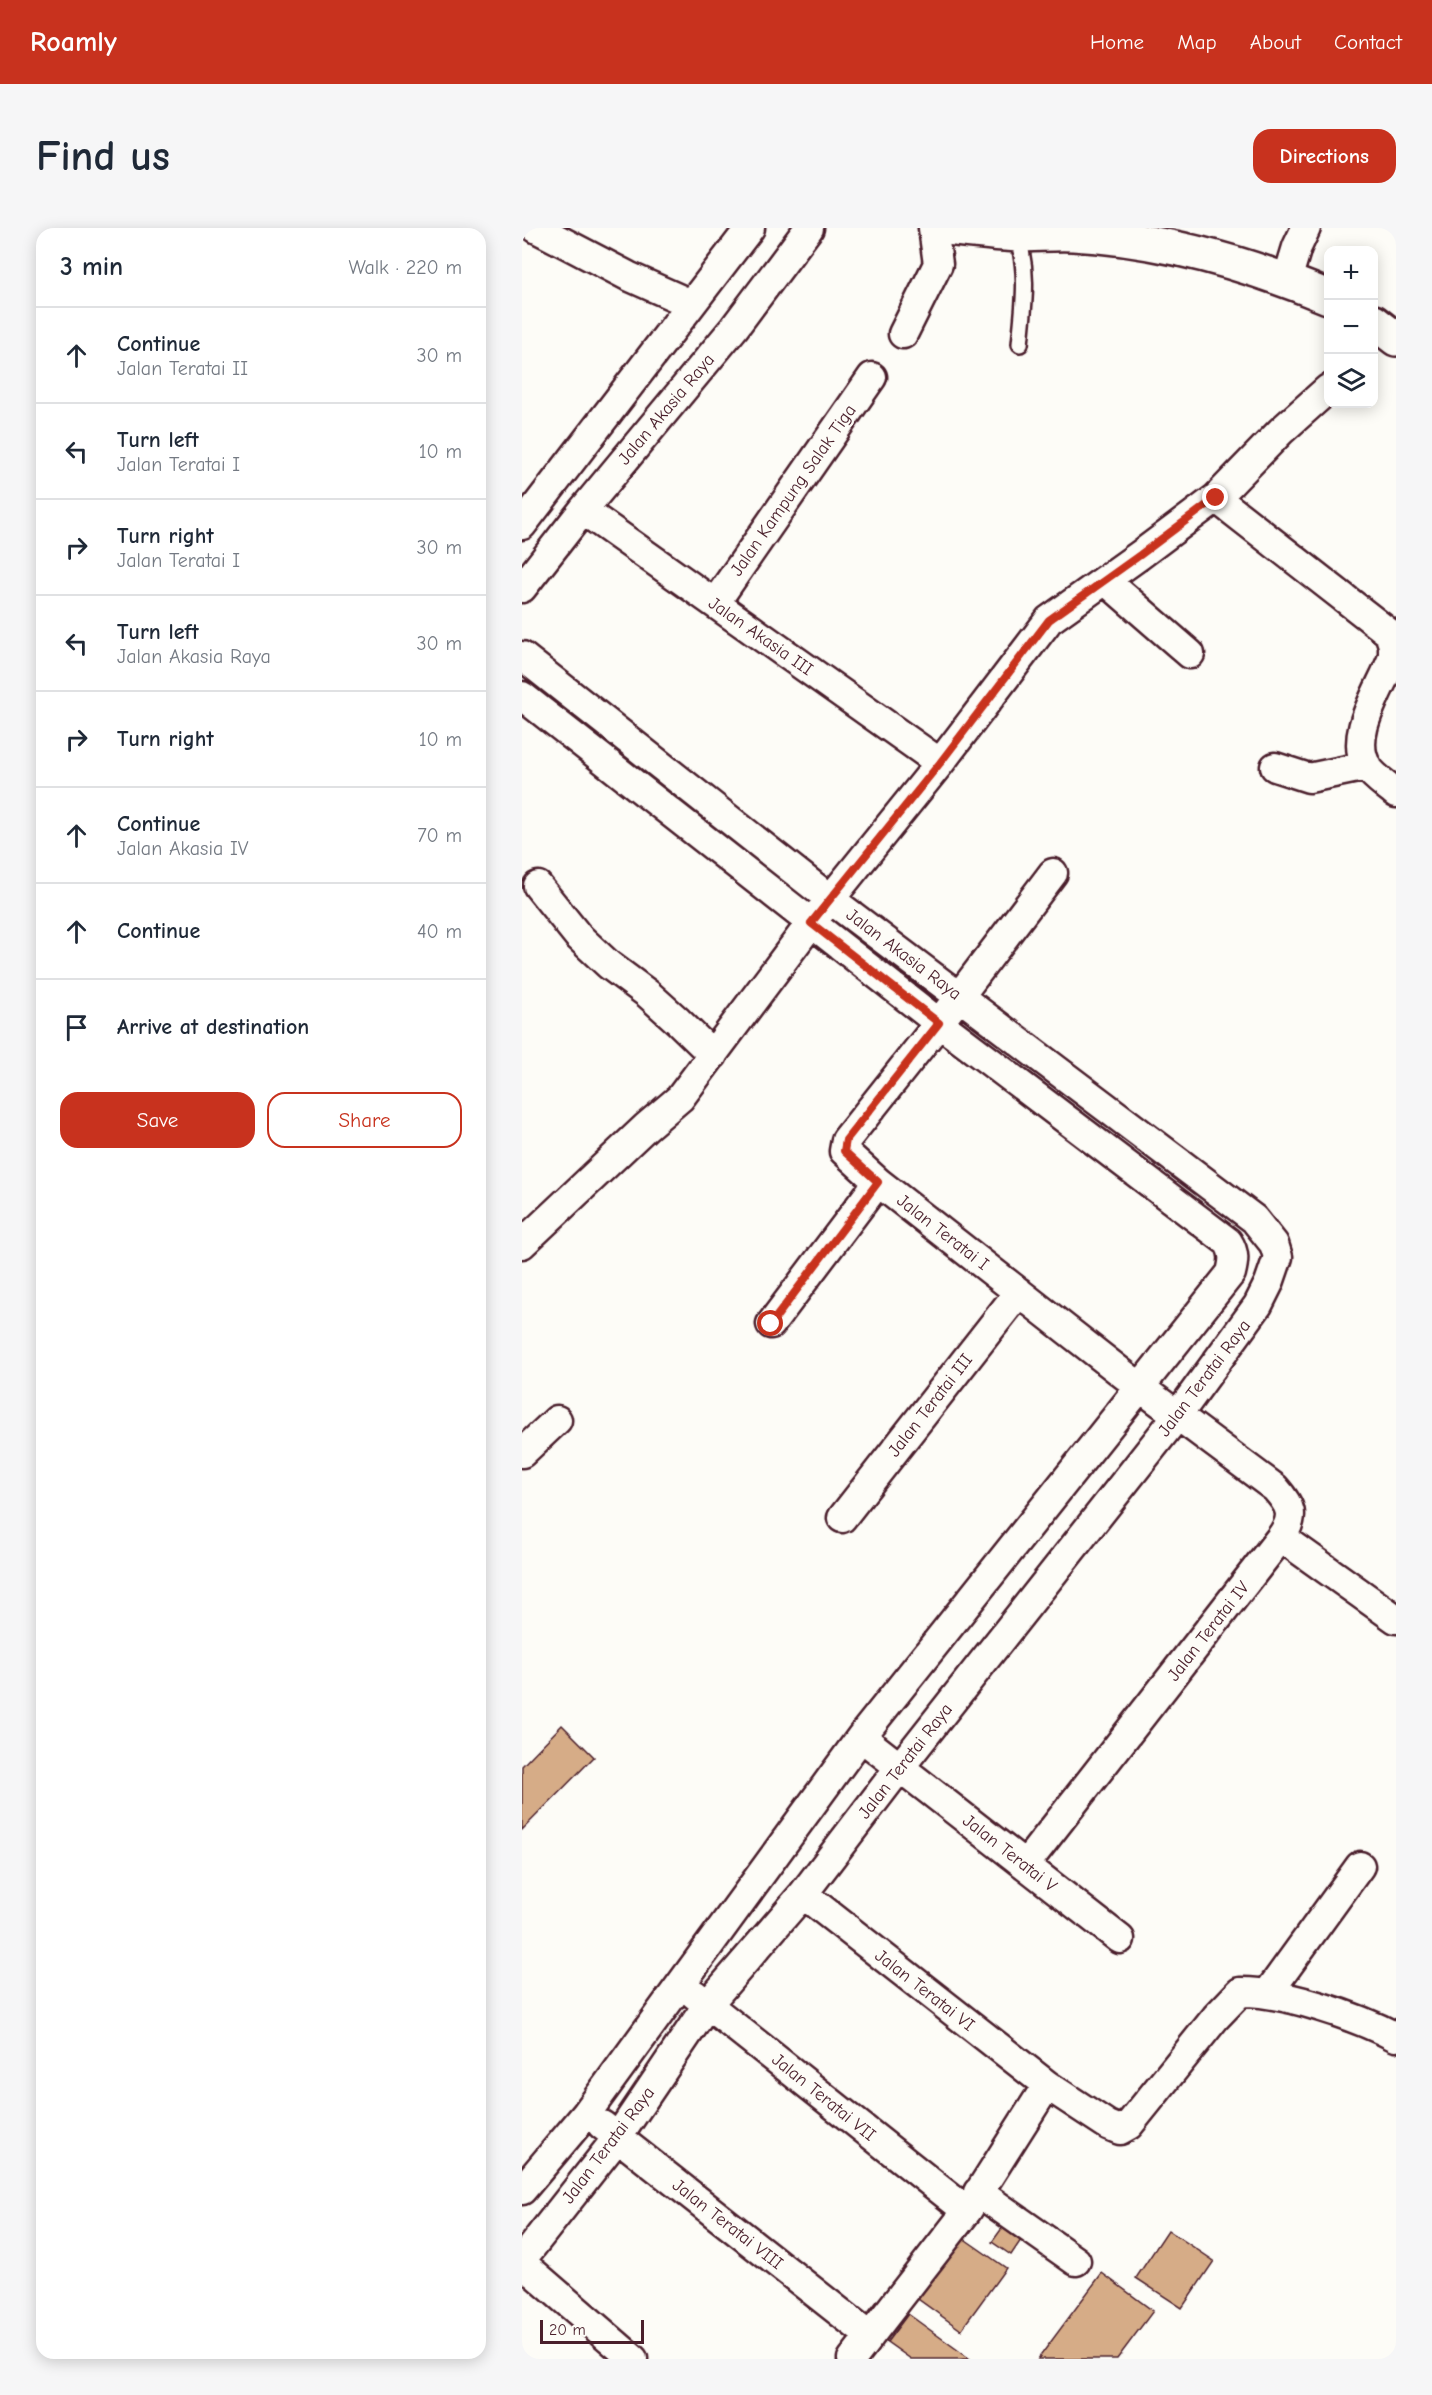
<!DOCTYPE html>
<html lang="en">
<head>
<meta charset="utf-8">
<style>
	body { margin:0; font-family:"Comic Neue",sans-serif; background:#f6f6f7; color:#1f2937 }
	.controls { position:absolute; right:18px; top:18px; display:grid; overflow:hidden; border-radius:12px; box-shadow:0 3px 15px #0003 }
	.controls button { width:54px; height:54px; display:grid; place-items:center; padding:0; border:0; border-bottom:2px solid #e0e1e3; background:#fff; color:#1f2937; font:30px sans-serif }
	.scale { position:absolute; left:18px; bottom:15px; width:104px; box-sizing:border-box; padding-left:6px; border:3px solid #4a1f2b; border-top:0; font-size:16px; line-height:21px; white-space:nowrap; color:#4a1f2b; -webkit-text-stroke:4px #fdfcf7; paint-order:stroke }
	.stop { position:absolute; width:18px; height:18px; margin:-14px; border:4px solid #c8321e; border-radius:50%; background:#fff }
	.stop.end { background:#c8321e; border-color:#fff; box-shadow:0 2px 6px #0008 }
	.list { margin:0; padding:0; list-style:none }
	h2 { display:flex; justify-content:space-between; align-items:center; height:78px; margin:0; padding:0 24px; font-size:26px }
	h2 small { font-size:20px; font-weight:400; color:#747a83 }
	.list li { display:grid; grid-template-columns:39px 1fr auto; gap:18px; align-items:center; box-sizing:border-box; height:96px; padding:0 24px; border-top:2px solid #e0e1e3 }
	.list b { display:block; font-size:22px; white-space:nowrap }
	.list p { margin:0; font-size:20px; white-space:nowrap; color:#747a83 }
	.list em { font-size:20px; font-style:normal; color:#747a83 }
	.actions { display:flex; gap:12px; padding:18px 24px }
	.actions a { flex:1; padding:14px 0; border:2px solid #c8321e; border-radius:18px; text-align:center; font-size:21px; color:#c8321e }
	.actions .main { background:#c8321e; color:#fff }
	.icon { flex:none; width:33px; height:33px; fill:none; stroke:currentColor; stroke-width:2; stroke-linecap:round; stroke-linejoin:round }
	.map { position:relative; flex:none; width:874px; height:2131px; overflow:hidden; border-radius:18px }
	header { display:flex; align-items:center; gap:36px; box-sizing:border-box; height:84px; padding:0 30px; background:#c8321e; color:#fff }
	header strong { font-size:28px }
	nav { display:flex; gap:33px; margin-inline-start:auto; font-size:21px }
	.intro { display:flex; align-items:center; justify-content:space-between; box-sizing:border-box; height:144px; padding:0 36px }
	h1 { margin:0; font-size:42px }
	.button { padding:15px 27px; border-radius:18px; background:#c8321e; color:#fff; font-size:21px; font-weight:700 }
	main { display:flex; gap:36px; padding:0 36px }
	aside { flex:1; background:#fff; border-radius:18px; box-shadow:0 3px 15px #0003 }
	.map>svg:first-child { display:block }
	.building { fill:#d6ac87; stroke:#4a1f2b; stroke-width:1.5 }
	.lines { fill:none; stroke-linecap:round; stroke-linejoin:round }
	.service-casing { stroke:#4a1f2b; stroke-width:20 }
	.minor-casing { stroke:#4a1f2b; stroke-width:33 }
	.tertiary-casing { stroke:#4a1f2b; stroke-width:38 }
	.service { stroke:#fdfcf7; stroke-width:15 }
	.minor { stroke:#fdfcf7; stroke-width:28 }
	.tertiary { stroke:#fdfcf7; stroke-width:33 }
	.route { stroke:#c8321e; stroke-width:8 }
	.labels { text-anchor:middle; stroke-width:4.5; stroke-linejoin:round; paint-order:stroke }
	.street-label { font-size:18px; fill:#4a1f2b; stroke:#fdfcf7 }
</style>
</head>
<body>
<header>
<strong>Roamly</strong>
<nav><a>Home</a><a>Map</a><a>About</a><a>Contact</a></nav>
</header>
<div class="intro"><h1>Find us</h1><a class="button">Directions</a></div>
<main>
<aside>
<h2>3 min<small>Walk · 220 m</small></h2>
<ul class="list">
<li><svg class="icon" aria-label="ahead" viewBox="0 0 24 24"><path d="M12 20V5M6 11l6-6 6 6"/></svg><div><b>Continue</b><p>Jalan Teratai II</p></div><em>30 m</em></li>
<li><svg class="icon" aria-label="left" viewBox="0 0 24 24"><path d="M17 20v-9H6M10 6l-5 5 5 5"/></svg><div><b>Turn left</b><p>Jalan Teratai I</p></div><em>10 m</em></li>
<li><svg class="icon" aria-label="right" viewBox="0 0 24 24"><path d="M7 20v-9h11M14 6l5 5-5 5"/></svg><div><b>Turn right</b><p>Jalan Teratai I</p></div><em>30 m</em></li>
<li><svg class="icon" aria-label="left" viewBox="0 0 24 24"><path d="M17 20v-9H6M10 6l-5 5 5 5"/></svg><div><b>Turn left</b><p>Jalan Akasia Raya</p></div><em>30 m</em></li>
<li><svg class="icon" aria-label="right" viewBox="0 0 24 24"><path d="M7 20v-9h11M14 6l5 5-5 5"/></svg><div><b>Turn right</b></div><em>10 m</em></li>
<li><svg class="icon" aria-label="ahead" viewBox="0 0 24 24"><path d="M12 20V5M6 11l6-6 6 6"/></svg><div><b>Continue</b><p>Jalan Akasia IV</p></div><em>70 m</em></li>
<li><svg class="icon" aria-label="ahead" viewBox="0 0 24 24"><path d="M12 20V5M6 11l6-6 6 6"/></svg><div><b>Continue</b></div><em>40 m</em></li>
<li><svg class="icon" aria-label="arrive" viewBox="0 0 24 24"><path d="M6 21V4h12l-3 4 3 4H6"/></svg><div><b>Arrive at destination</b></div></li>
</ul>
<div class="actions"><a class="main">Save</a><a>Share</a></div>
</aside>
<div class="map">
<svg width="874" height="2131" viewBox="0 0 874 2131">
	<rect width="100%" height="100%" fill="#fdfcf7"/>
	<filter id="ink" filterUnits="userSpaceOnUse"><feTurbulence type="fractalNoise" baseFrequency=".0167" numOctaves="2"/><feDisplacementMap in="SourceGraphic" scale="12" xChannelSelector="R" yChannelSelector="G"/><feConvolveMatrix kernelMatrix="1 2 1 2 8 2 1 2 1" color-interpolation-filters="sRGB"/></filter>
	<g filter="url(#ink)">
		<path class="building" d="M40 1497 72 1529 0 1602V1538Z
			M483 1996 501 2009 489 2027 470 2014Z
			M646 2002 692 2033 660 2080 614 2050Z
			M441 2010 484 2040 439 2102 396 2071Z
			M580 2045 631 2083 595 2131H516Z
			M386 2086 448 2131H389L365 2114Z"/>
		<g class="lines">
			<defs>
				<path id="service" d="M495 6C507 46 502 75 498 116"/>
				<path id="minor" d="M14 0 106 48 169 76
					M765 52 775 19 784 0
					M381 106 416 36 411 0
					M694 270 867 405 871 417V429C860 460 824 508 846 540 853 550 865 557 874 565
					M61 282 418 535
					M0 297 228 0
					M583 352 668 426
					M0 360 61 282 212 100 287 0
					M193 375 350 149
					M0 428 308 671 732 991 752 1016 756 1029 747 1055 736 1077 655 1188 378 1539 281 1666 186 1776 96 1909 0 2031
					M0 468 417 795 706 1014C713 1025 712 1033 709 1045L339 1509 64 1886 0 1962
					M753 539 787 550 845 538
					M16 658 56 708 87 737 126 766 156 793 191 827
					M0 1016 124 899 158 870 289 695 418 535 527 392 618 327 694 270 759 203 806 161
					M249 1096 356 954
					M0 1225 35 1192
					M320 1290 497 1064
					M759 1309 874 1391
					M339 1509 598 1711
					M503 1637 759 1309C774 1288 769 1278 753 1260L619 1160 356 954 322 923 324 912 417 795 531 645
					M281 1666 525 1857 586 1897 598 1902 607 1897 694 1789 718 1764C761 1763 836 1789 874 1809
					M746 1765 838 1638
					M172 1766 445 1983
					M80 1897 348 2108
					M456 1964 554 2033
					M0 2035 111 2131
					M330 2131 445 1983 525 1857"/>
				<path id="tertiary" d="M424 0C448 3 472 6 496 7 515 7 533 5 551 6 640 11 725 35 806 69
					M852 94 874 111"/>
			</defs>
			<use href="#service" class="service-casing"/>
			<use href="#minor" class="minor-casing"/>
			<use href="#tertiary" class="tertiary-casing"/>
			<use href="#service" class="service"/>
			<use href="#minor" class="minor"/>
			<use href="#tertiary" class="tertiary"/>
		</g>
	</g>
	<g class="lines" filter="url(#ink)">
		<path class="route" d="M249 1096 356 954 322 923 324 912 417 795 289 695 418 535 527 392 618 327 694 270"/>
	</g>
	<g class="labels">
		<g class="street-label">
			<text transform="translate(144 181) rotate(-50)" y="6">Jalan Akasia Raya</text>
			<text transform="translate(271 262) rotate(-55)" y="6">Jalan Kampung Salak Tiga</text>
			<text transform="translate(239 408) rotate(35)" y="6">Jalan Akasia III</text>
			<text transform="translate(382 726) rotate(37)" y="6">Jalan Akasia Raya</text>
			<text transform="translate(421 1004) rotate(38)" y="6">Jalan Teratai I</text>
			<text transform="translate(682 1150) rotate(-53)" y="6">Jalan Teratai Raya</text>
			<text transform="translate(408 1177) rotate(-52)" y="6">Jalan Teratai III</text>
			<text transform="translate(686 1403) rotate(-52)" y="6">Jalan Teratai IV</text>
			<text transform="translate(383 1533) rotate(-52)" y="6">Jalan Teratai Raya</text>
			<text transform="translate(488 1625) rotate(38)" y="6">Jalan Teratai V</text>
			<text transform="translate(403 1762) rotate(38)" y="6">Jalan Teratai VI</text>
			<text transform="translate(302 1869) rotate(39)" y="6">Jalan Teratai VII</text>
			<text transform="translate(86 1917) rotate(-53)" y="6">Jalan Teratai Raya</text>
			<text transform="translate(206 1996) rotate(38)" y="6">Jalan Teratai VIII</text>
		</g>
	</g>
</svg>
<div class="controls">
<button>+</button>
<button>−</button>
<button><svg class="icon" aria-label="layers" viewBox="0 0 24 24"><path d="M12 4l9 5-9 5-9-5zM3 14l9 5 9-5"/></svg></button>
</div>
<div class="scale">20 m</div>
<div class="stop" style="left:249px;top:1096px"></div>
<div class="stop end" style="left:694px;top:270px"></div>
</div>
</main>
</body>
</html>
